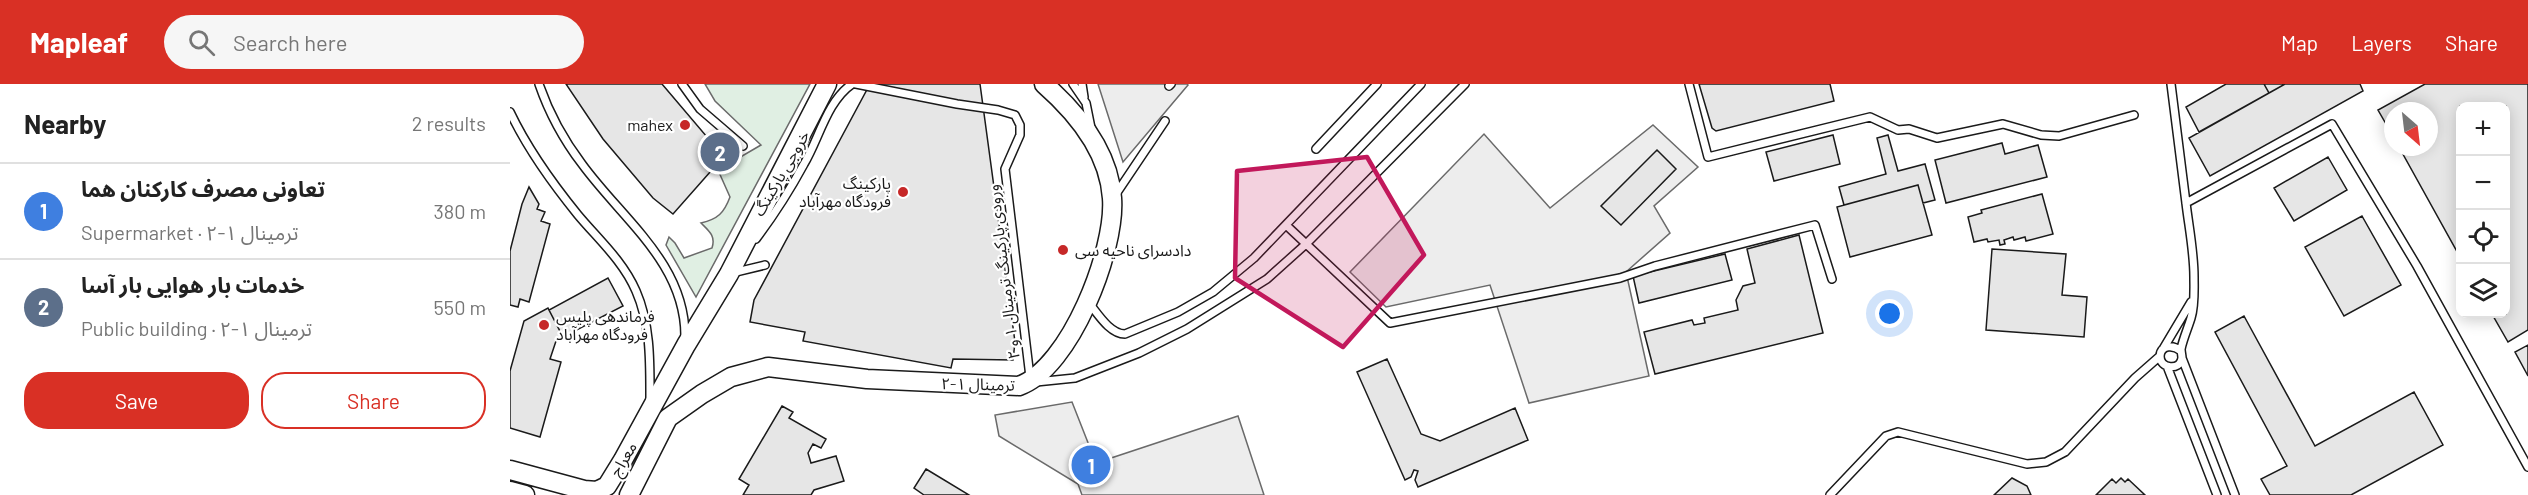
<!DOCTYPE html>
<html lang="en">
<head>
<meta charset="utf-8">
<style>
	body { margin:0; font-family:Barlow,"Noto Sans Arabic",sans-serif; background:#f6f6f6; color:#222 }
	.controls { position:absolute; right:18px; top:18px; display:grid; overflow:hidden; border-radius:12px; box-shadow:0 3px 15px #0003 }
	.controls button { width:54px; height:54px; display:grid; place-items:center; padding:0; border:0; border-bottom:2px solid #e0e0e0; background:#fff; color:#222; font:30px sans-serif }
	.compass { position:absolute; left:1874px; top:18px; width:54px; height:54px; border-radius:50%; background:#fff; box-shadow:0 3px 15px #0003; rotate:152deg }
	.you { position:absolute; left:1380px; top:230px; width:21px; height:21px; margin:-15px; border:4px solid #fff; border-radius:50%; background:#1a73e8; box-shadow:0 0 0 9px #1a73e833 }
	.badge { display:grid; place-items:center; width:39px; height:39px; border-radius:50%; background:#d93025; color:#fff; font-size:20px; font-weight:700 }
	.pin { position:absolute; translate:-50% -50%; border:3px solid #fff; box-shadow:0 2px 6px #0006 }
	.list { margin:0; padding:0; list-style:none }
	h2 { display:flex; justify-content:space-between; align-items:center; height:78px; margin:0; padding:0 24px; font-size:26px }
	h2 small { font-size:20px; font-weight:400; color:#767676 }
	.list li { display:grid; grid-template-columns:39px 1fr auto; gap:18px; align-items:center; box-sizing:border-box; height:96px; padding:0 24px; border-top:2px solid #e0e0e0 }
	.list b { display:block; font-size:22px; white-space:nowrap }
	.list p { margin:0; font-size:20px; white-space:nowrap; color:#767676 }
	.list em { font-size:20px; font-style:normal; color:#767676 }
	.actions { display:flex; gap:12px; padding:18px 24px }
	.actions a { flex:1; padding:14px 0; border:2px solid #d93025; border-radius:24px; text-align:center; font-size:21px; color:#d93025 }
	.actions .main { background:#d93025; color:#fff }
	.icon { flex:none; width:33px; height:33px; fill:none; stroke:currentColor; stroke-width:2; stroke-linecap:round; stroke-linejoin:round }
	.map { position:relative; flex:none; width:2018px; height:411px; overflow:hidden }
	header { display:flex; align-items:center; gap:36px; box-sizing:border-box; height:84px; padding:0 30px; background:#d93025; color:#fff }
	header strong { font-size:28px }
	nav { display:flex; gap:33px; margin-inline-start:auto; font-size:21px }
	.search { width:420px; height:54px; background:#f6f6f6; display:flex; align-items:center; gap:15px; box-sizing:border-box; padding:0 21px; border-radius:33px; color:#767676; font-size:22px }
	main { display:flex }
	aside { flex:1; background:#fff }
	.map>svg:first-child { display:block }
	.green { fill:#e0efe3; stroke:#6a6a6a; stroke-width:1.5 }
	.parking { fill:#ededed; stroke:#6a6a6a; stroke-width:1.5 }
	.building { fill:#e6e6e6; stroke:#1a1a1a; stroke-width:1.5 }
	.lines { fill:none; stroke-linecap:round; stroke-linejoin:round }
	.service-casing { stroke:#1a1a1a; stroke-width:10 }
	.secondary-casing { stroke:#1a1a1a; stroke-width:21 }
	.service { stroke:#fff; stroke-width:7 }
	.secondary { stroke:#fff; stroke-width:18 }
	.marked { fill:#c2185b; fill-opacity:0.2; stroke:#c2185b; stroke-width:4.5; stroke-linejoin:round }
	.poi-dot { fill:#c62828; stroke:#fff; stroke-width:2 }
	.labels { text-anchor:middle; stroke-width:4.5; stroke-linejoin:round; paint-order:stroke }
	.poi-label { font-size:16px; fill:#1a1a1a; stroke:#fff; text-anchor:end }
	.street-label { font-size:16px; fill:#1a1a1a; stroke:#fff }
</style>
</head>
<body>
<header>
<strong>Mapleaf</strong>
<div class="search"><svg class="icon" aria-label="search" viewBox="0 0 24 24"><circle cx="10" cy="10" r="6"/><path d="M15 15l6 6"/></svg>Search here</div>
<nav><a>Map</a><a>Layers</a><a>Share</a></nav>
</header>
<main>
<aside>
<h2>Nearby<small>2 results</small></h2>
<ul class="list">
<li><span class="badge" style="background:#3f7fe0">1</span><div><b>تعاونی مصرف کارکنان هما</b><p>Supermarket · ترمینال ۱-۲</p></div><em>380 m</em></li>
<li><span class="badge" style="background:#5c6f8a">2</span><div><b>خدمات بار هوایی بار آسا</b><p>Public building · ترمینال ۱-۲</p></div><em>550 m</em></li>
</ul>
<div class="actions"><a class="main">Save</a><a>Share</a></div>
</aside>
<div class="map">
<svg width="2018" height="411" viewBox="0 0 2018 411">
	<rect width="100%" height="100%" fill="#fff"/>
	<path class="green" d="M195 0H300L186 213 156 161 159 153 165 159 174 174 202 164C206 152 199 147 191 139 208 135 214 129 220 113L208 86 251 61 205 17Z"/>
	<path class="parking" d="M588 0H677L678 1 613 78Z
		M1143 41 1188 83 1144 122 1160 149 1116 188 1139 292 1019 319 980 201 876 223 840 188 974 50 1040 124Z
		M562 318 586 379 728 332 754 411H572L568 400 489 352 485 331Z"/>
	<path class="building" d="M56 0H152L203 60 198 69 208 79 163 130 143 114 93 55Z
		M360 0H470L505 258 503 276 443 275 441 284 293 257 295 248 240 238 244 216Z
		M1189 0H1320L1324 17 1206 47 1202 44Z
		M1716 0H1754L1759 9 1689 48 1676 23Z
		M1754 0H1775L1759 9Z
		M1775 0H1850L1853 7 1700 92 1679 54Z
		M1915 0H2018V246L1998 258 1982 230H1996V22H1950V173L1889 63H1919V27H1883V52L1868 26Z
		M1323 51 1330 80 1264 97 1256 68Z
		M1378 51 1388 87 1415 80 1425 116 1413 119 1408 101 1334 121 1329 103 1376 90 1367 54Z
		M1492 59 1495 70 1528 61 1537 93 1436 119 1425 76Z
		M1147 66 1166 85 1111 141 1091 122Z
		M1818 73 1837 106 1784 137 1764 104Z
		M1408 101 1422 151 1340 173 1327 123Z
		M19 103 29 120 27 125 35 128 31 137 40 140 19 218 10 215 8 223 0 221V167L12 120Z
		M1532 110 1543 150 1516 157 1515 153 1504 156 1503 153 1494 156 1495 160 1490 161 1489 156 1478 158 1477 155 1464 158 1458 133 1472 129 1471 126Z
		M1852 132 1891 201 1834 232 1795 163Z
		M1289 151 1313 249 1145 290 1134 248 1182 236 1184 241 1195 239 1194 234 1228 226 1226 216 1233 202 1245 199 1237 165Z
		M1482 165 1556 170 1552 211 1577 213 1574 253 1476 246Z
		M1215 170 1222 196 1129 219 1123 192Z
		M98 194 113 222 53 253 39 226Z
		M38 224 53 253 46 257 40 275 51 278 30 353 0 344V287L14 237Z
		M1734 232 1805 362 1904 308 1933 361 1841 411H1760L1751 395 1777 382 1705 248Z
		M2018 261V292L2005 268Z
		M877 275 911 350 930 357 1005 324 1018 356 908 403 905 396 908 387 904 386 901 393 895 396 847 288Z
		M272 322 283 328 279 334 316 355 311 364 303 360 298 369 301 379 326 372 334 397 304 406 301 411H233L239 401 229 395Z
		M416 385 459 411H414L404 404Z
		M1502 394 1517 402 1521 411H1484Z
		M1611 394 1615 398 1618 395 1635 411H1586L1602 395 1606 399Z"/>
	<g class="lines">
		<defs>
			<path id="service" d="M29 0C39 29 53 55 72 80 112 135 175 179 175 252
				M172 0 190 25 233 62
				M346 0 447 20 488 26 505 31 510 41V51L495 85 520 293
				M563 0 576 19 581 44
				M572 0 574 13
				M1179 0 1198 73 1360 33 1388 46 1399 45 1427 54 1493 40 1531 51 1549 52 1624 31
				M1661 0C1666 40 1671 80 1676 119 1679 144 1684 168 1684 193 1684 206 1685 221 1681 234 1678 244 1673 255 1671 265 1671 268 1672 271 1672 274 1670 287 1650 285 1650 272 1651 260 1664 261 1671 267
				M659 2 661 0
				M0 28C18 66 42 99 68 131 89 156 113 177 126 207 141 241 140 280 140 316
				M806 65 867 0
				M606 110 655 37
				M1676 119 1822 40 1907 182 2018 383
				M776 141 880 239 1110 194 1145 182 1305 141 1322 195
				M246 155C264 131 280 106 294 80 309 55 317 17 342 0
				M222 189 255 181
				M579 219C588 230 600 250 615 250L668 228 703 208 744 174 911 0
				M1653 265 1681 218
				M1672 274 1725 411
				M1657 282 1707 411
				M526 298 565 294 629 269 677 245 757 195 796 160 955 0
				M1320 411 1376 352 1388 348 1517 380 1536 378 1555 368 1625 294 1650 272"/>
			<path id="secondary" d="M0 386 74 406 80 411
				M74 406 87 407 97 402 113 376 176 261 219 190 317 0
				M0 407 15 411
				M119 411 158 334 192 310 221 293 258 283 357 295 509 302C560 284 606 166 602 114 599 68 567 29 534 0"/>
		</defs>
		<use href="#service" class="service-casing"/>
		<use href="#secondary" class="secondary-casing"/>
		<use href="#service" class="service"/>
		<use href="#secondary" class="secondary"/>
	</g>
	<path class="marked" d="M857 73 914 171 833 263 725 194 727 87Z"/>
	<g class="poi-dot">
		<circle cx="175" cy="41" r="6"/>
		<circle cx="393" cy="108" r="6"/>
		<circle cx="553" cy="166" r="6"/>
		<circle cx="34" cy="241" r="6"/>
	</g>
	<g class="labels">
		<g class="poi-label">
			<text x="163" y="47">mahex</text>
			<text x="381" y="105">پارکینگ<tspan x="381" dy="18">فرودگاه مهرآباد</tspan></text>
			<text x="565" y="172" text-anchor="start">دادسرای ناحیه سی</text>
			<text x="46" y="238" text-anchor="start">فرماندهی پلیس<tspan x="46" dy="18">فرودگاه مهرآباد</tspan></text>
		</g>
		<g class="street-label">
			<text transform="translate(271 89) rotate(-60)" y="6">خروجی پارکینگ</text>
			<text transform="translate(493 188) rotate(-97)" y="6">ورودی پارکینگ ترمینال ۱ و ۲</text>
			<text transform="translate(468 300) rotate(1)" y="6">ترمینال ۱-۲</text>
			<text transform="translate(113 375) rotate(-60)" y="6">معراج</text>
		</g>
	</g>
</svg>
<div class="controls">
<button>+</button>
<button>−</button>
<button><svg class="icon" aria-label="locate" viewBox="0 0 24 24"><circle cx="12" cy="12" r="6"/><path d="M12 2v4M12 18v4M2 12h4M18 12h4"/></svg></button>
<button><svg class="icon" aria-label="layers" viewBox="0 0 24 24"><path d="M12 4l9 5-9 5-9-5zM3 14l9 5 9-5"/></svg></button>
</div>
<svg class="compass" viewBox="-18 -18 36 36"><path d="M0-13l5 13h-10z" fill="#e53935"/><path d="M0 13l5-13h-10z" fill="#767676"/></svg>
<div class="you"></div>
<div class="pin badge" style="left:581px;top:381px;background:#3f7fe0">1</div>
<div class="pin badge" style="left:210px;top:68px;background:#5c6f8a">2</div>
</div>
</main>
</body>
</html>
